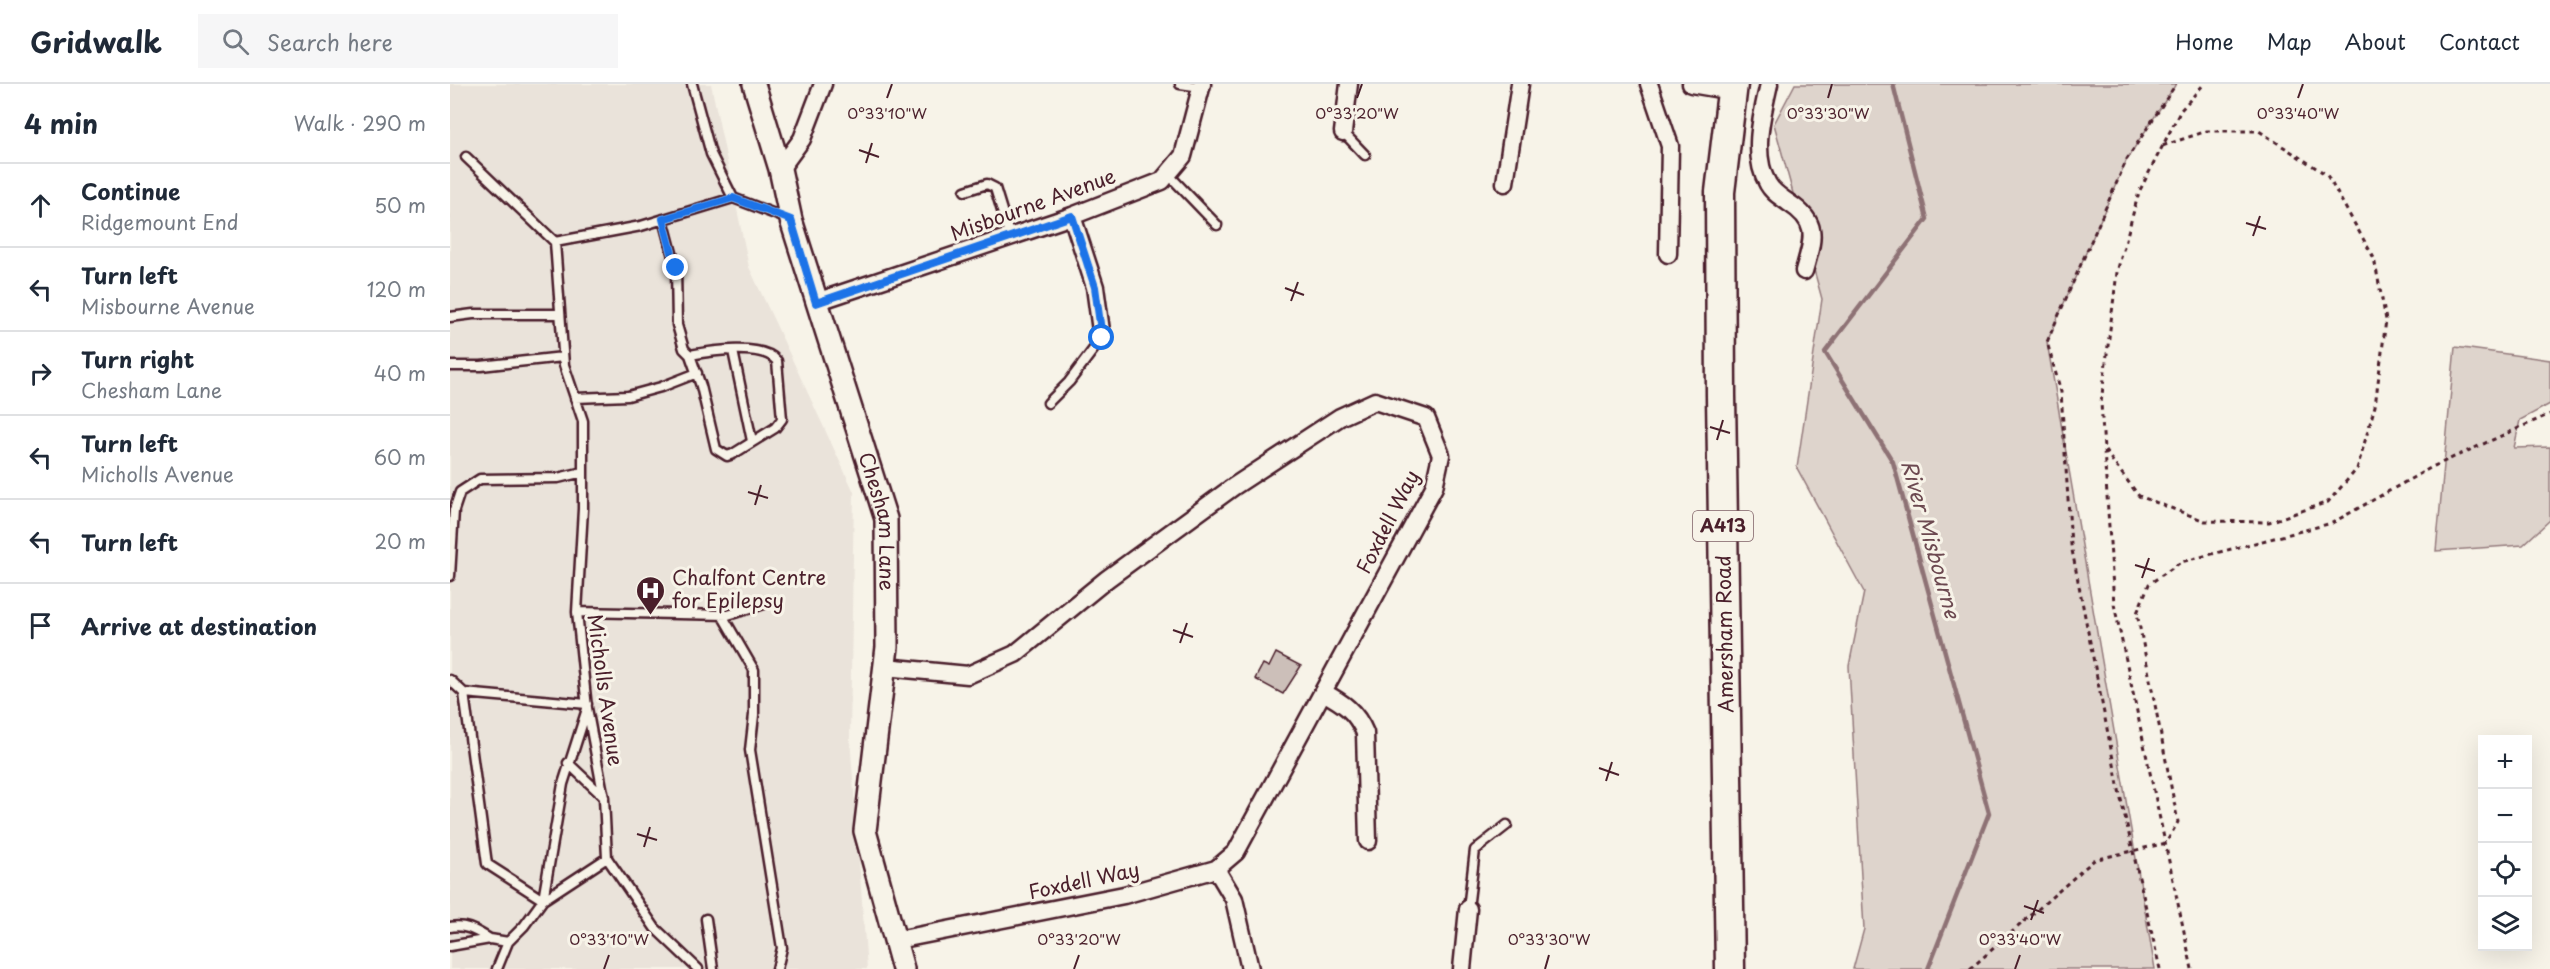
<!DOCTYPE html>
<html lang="en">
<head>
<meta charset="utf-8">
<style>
	body { margin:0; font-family:"Playpen Sans",sans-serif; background:#f6f6f7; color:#1f2937 }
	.controls { position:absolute; right:18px; bottom:18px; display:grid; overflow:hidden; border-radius:0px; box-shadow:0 6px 24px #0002 }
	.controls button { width:54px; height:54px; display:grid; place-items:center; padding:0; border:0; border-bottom:2px solid #e0e1e3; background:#fff; color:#1f2937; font:30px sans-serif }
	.stop { position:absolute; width:18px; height:18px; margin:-14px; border:4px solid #1a73e8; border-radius:50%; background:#fff }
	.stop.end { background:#1a73e8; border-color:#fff; box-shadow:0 2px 6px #0008 }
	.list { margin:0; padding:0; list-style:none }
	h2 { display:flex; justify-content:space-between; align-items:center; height:78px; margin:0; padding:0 24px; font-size:26px }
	h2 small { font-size:20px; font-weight:400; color:#747a83 }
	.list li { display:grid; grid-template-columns:39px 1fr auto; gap:18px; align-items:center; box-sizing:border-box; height:84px; padding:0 24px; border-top:2px solid #e0e1e3 }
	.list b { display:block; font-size:22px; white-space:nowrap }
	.list p { margin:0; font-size:20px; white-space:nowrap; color:#747a83 }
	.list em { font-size:20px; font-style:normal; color:#747a83 }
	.icon { flex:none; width:33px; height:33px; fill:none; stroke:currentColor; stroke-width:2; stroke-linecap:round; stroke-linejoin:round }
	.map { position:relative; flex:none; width:2100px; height:885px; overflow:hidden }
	header { display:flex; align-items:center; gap:36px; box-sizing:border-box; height:84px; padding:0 30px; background:#fff; border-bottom:2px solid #e0e1e3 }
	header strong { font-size:28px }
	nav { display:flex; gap:33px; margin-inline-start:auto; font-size:21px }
	.search { width:420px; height:54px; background:#f6f6f7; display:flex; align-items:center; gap:15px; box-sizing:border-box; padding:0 21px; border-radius:0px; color:#747a83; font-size:22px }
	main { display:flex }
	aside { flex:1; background:#fff }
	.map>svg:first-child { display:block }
	.built { fill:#eae3da }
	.green { fill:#ded4cc; stroke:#947a7c; stroke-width:1.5 }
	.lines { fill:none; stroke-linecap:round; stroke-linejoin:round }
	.stream { stroke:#8e7275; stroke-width:4.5 }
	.building { fill:#ccbfb9; stroke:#4a1f2b; stroke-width:1.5 }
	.service-casing { stroke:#4a1f2b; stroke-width:13 }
	.minor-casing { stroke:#4a1f2b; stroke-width:21 }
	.tertiary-casing { stroke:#4a1f2b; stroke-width:26 }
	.trunk-casing { stroke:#4a1f2b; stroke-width:33 }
	.path { stroke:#4a1f2b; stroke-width:3; stroke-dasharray:4.5 4.5; stroke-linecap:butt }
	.service { stroke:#f7f3e8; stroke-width:8 }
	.minor { stroke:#f7f3e8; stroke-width:16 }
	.tertiary { stroke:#f7f3e8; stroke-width:21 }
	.trunk { stroke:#f7f3e8; stroke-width:28 }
	.route { stroke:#1a73e8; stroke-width:8 }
	.ticks { fill:none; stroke:#4a1f2b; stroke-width:2 }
	.labels { text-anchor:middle; stroke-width:6; stroke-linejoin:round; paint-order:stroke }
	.shield { fill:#f7f3e8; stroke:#7e5f64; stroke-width:1.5 }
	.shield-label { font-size:18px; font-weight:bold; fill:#4a1f2b }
	.street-label { font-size:20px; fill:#4a1f2b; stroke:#f7f3e8 }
	.poi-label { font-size:20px; fill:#4a1f2b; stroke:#f7f3e8; text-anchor:start }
	.water-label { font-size:21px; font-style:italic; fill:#6c4950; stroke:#f7f3e8 }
	.ticks-label { font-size:15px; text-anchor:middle; fill:#4a1f2b; stroke:#f7f3e8; stroke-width:6; stroke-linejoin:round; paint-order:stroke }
</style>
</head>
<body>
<header>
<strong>Gridwalk</strong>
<div class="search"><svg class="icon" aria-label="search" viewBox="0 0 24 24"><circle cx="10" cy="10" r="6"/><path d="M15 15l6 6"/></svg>Search here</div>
<nav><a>Home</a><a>Map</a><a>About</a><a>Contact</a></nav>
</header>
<main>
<aside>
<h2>4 min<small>Walk · 290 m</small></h2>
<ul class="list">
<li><svg class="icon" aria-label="ahead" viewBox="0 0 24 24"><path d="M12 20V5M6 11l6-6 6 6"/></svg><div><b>Continue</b><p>Ridgemount End</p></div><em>50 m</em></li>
<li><svg class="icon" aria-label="left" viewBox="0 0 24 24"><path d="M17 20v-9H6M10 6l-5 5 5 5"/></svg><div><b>Turn left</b><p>Misbourne Avenue</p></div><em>120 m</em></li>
<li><svg class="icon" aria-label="right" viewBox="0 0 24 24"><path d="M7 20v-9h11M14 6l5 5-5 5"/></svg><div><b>Turn right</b><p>Chesham Lane</p></div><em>40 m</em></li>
<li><svg class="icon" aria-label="left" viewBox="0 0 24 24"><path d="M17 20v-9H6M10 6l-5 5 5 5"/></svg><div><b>Turn left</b><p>Micholls Avenue</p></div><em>60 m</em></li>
<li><svg class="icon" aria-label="left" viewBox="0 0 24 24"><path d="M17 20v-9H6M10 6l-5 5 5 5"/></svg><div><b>Turn left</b></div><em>20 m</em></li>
<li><svg class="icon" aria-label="arrive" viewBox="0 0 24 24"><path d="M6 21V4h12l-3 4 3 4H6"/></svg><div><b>Arrive at destination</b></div></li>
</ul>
</aside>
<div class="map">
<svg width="2100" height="885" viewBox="0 0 2100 885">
	<rect width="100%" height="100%" fill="#f7f3e8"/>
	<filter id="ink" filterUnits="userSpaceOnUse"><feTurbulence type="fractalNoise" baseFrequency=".0167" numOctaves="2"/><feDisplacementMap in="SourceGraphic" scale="12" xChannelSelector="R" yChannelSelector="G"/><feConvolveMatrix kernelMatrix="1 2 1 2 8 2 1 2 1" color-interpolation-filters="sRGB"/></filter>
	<g filter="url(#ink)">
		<path class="built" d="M0 0H261L299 183 404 408 400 654 417 885H0Z"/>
		<path class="green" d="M1345 0H1726L1677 75 1597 258 1705 885H1403L1414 845 1399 582 1414 508 1347 384 1372 215 1324 40Z
			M2005 263 2100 276V320L2070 336 2064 364 2100 363V436L2073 461 1986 467Z"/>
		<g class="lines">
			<path class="stream" d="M1443 0 1477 135 1375 268 1443 378 1539 729 1478 885"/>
		</g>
		<path class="building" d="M826 569 851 582 833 610 805 595 813 580 819 583Z"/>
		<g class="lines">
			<defs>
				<path id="service" d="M242 0 261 70 283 114
					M730 0 751 3
					M893 48 915 71
					M16 73 105 158 114 281 133 337V425L127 528 137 624 154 714 157 774 205 844 248 885
					M718 90 767 141
					M515 107 537 100 545 104 560 153
					M213 135 226 184 227 241 234 265 240 271 251 302 266 365 277 372 283 370 325 344 332 335 327 277C313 259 261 267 240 271
					M105 158 191 142 283 114 338 135
					M0 233 23 230H110
					M283 267 302 357
					M0 282H31L113 273
					M125 314 178 312 211 303 247 289
					M598 319 619 298 652 254
					M0 492 4 426 10 408 30 395 108 394 133 388
					M127 528 278 531 324 517
					M272 531 304 586V631L300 666 332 864 327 885
					M0 596 14 609 137 620
					M14 609 37 780 93 816 113 700 137 625
					M118 679 154 713
					M1018 825 1025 766 1057 741
					M256 835 263 885
					M0 843C16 840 26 847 40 855
					M0 862 40 855 58 858
					M47 885 58 858 74 842 93 816 157 774"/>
				<path id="minor" d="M1199 0 1220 62 1218 170
					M1241 0 1282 7
					M1319 0C1312 31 1301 71 1318 100 1323 109 1331 113 1339 119 1370 139 1363 155 1354 187
					M893 48 899 0
					M330 85 352 55 373 0
					M1055 99 1070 0
					M622 132 645 203 652 254
					M366 218 622 132 712 97 733 72 752 0
					M435 583 518 591 565 570 657 495 783 403 890 333 925 317 976 334 991 371 984 403 786 768 766 785 674 811 447 856
					M873 608C893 619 906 627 915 649L918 757
					M766 785 784 815 800 885
					M1012 885 1018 825"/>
				<g id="tertiary">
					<path id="s1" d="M304 0 330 85 341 136 436 435 437 563 415 747 453 885"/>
				</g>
				<path id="trunk" d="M1280 885 1271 312 1270 108 1283 0"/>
			</defs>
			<use href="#service" class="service-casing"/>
			<use href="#minor" class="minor-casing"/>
			<use href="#tertiary" class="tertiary-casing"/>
			<use href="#trunk" class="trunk-casing"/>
			<path class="path" d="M1655 367 1689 412 1755 437 1819 438 1878 418 1907 385 1925 322 1936 236 1924 174 1877 91 1809 47H1757L1712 62
				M1520 885 1644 776 1716 759 1728 738 1687 529 1699 500 1731 478 1882 439 1982 383 2100 330
				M1710 885 1670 711 1621 461 1611 308 1597 258 1677 75 1726 0
				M1742 885 1664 520 1651 319 1667 188 1689 108 1731 26 1754 0"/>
			<use href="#service" class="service"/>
			<use href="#minor" class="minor"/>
			<use href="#tertiary" class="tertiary"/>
			<use href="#trunk" class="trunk"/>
		</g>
	</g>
	<g class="lines" filter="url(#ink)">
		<path class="route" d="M226 184 213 135 283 114 341 136 366 219 622 132 645 203 652 254"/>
	</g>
	<path class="ticks" d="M437 14 442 0M907 14 912 0M1378 14 1382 0M1848 14 1853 0M409 66 429 73M416 79 422 59M1796 139 1816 145M1803 152 1810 132M835 204 854 211M841 217 848 198M1260 343 1280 349M1267 356 1273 336M298 408 318 414M305 421 311 401M1685 481 1705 487M1692 494 1699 474M723 546 743 553M730 559 737 539M1149 684 1169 691M1156 697 1162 678M187 750 207 756M194 763 200 743M1574 822 1594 829M1581 836 1588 816M154 885 159 871M624 885 629 871M1095 885 1099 871M1565 885 1570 871"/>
	<defs>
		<symbol id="hospital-pin" viewBox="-11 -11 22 30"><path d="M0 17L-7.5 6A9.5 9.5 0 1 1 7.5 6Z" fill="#4a1f2b" stroke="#f7f3e8"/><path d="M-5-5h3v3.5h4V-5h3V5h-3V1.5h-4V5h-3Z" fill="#fff"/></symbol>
	</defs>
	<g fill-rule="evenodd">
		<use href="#hospital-pin" x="184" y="490" width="33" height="45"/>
	</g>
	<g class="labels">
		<rect class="shield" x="1243" y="427" width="60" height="30" rx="4.5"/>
		<g class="shield-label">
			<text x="1273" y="448">A413</text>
		</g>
		<g class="street-label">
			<text transform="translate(583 121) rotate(-20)" y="7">Misbourne Avenue</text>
			<text dy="7" stroke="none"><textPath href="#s1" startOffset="456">Chesham Lane</textPath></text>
			<text transform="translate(938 438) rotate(-63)" y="7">Foxdell Way</text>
			<text transform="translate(1275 550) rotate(-91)" y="7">Amersham Road</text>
			<text transform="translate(155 606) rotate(82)" y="7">Micholls Avenue</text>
			<text transform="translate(634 797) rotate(-12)" y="7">Foxdell Way</text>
		</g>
		<g class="poi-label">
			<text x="222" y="501">Chalfont Centre<tspan x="222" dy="23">for Epilepsy</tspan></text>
		</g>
		<g class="water-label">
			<text transform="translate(1480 455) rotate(74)" y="7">River Misbourne</text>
		</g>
	</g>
	<g class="ticks-label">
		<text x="437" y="35">0°33'10"W</text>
		<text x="907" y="35">0°33'20"W</text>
		<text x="1378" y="35">0°33'30"W</text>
		<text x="1848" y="35">0°33'40"W</text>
		<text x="159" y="861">0°33'10"W</text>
		<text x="629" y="861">0°33'20"W</text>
		<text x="1099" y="861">0°33'30"W</text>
		<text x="1570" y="861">0°33'40"W</text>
	</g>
</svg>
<div class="controls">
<button>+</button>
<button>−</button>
<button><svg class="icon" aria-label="locate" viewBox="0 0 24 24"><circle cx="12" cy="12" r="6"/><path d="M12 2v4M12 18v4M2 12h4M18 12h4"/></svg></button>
<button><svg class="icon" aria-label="layers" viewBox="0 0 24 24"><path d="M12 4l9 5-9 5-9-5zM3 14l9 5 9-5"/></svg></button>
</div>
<div class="stop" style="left:652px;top:254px"></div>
<div class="stop end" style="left:226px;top:184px"></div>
</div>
</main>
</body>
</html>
